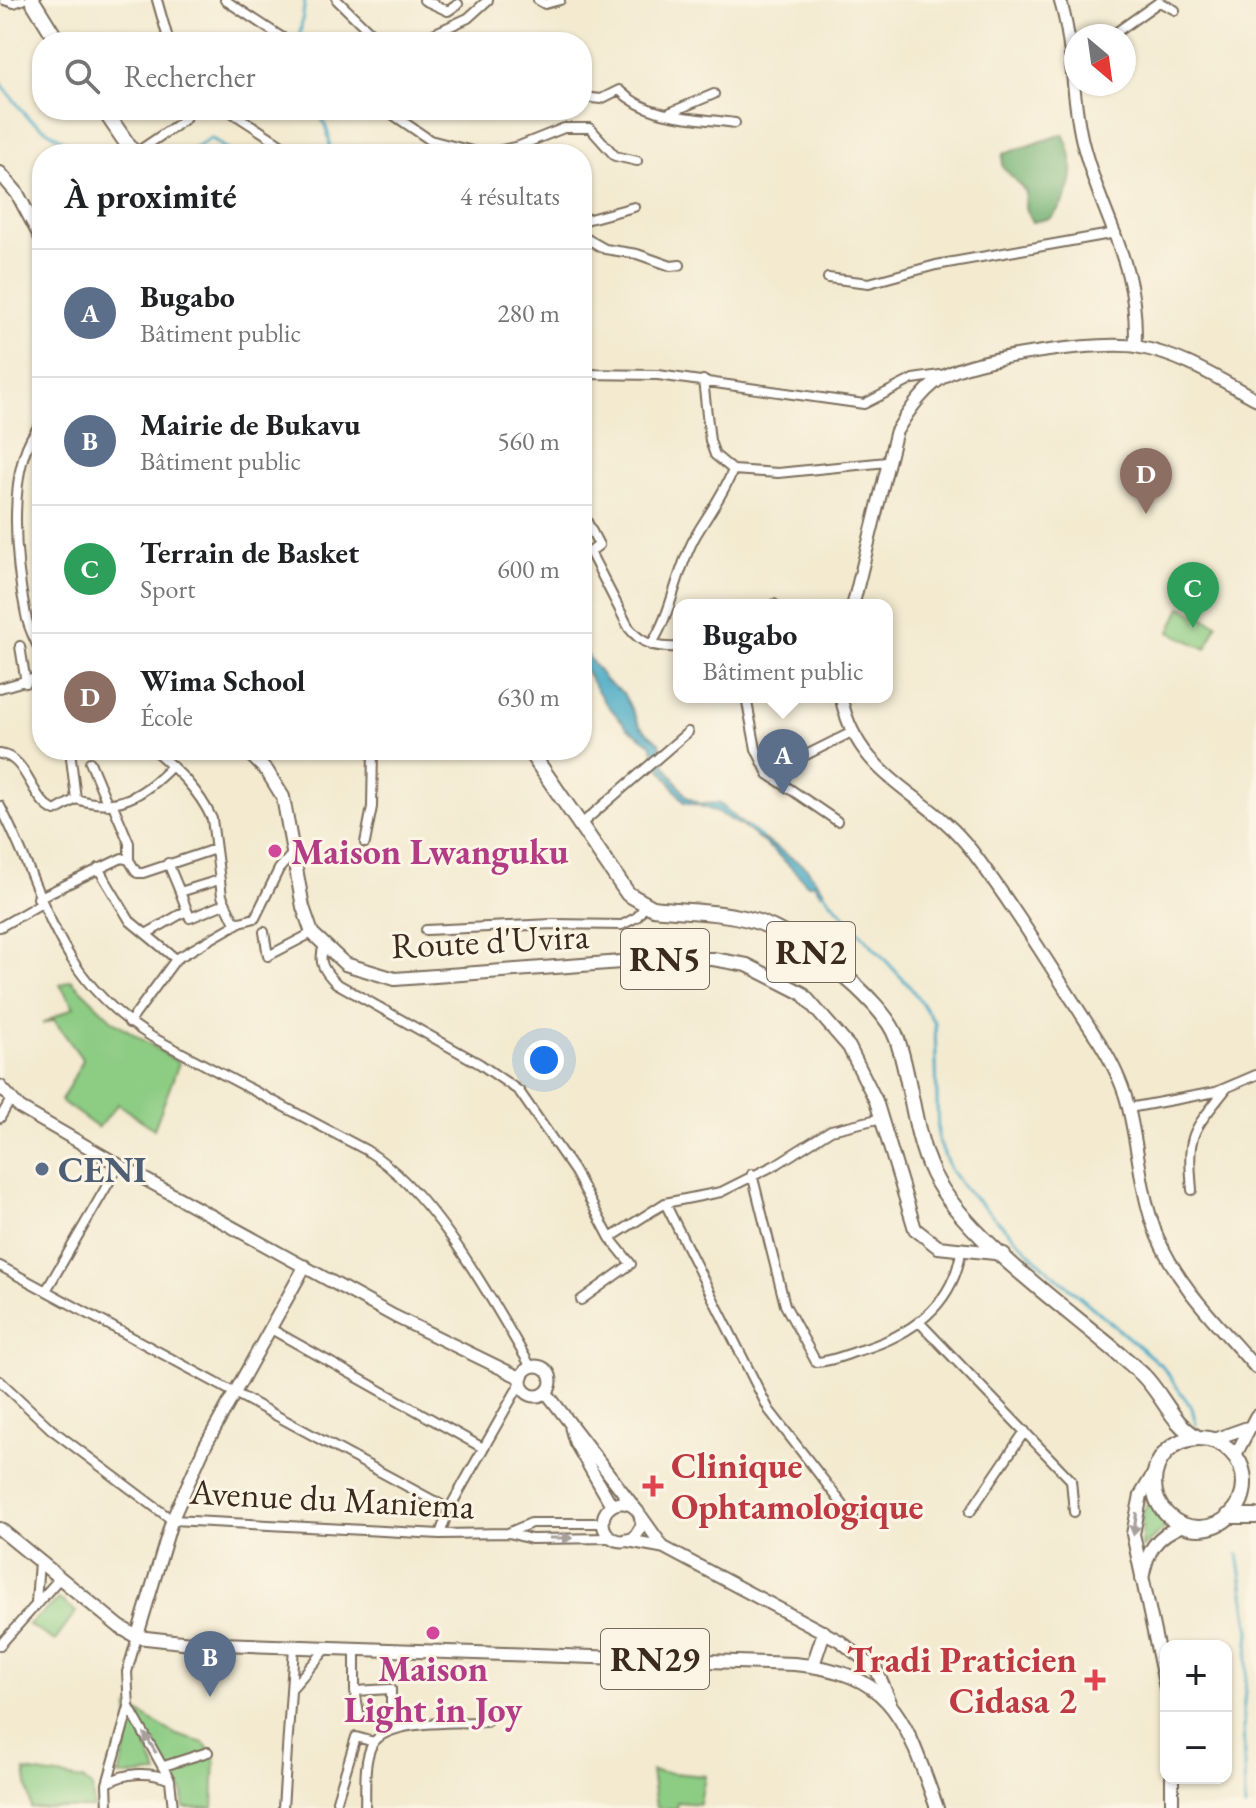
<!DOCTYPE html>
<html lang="fr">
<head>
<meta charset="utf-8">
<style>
	body { margin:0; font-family:"EB Garamond",serif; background:#f6f6f6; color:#202124 }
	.controls { position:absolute; right:24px; bottom:24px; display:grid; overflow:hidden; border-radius:16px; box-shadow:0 2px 6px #0004 }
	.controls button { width:72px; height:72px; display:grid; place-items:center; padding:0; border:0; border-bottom:2px solid #e0e0e0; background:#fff; color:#202124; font:40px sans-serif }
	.compass { position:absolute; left:1064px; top:24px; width:72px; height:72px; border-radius:50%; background:#fff; box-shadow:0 2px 6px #0004; rotate:151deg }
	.you { position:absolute; left:544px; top:1060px; width:28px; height:28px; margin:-20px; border:6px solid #fff; border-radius:50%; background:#1a73e8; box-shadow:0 0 0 12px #1a73e833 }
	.badge { display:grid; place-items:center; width:52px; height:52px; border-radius:50%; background:#b45309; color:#fff; font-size:26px; font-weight:700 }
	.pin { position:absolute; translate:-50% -66px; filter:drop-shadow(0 2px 4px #0008) }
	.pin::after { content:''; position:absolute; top:42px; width:28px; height:24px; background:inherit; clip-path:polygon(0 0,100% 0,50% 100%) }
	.popup { position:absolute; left:673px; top:599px; width:220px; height:104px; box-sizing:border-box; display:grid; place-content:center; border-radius:16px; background:#fff; filter:drop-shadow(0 2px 6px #0005); font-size:26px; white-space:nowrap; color:#757577 }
	.popup b { font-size:30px; color:#202124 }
	.popup::after { content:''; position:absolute; left:50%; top:100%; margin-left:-16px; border:16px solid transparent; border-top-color:#fff }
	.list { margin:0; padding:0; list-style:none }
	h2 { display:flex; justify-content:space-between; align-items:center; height:104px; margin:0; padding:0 32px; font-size:34px }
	h2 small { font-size:26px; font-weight:400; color:#757577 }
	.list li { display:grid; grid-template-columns:52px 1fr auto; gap:24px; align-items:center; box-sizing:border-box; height:128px; padding:0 32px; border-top:2px solid #e0e0e0 }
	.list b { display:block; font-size:30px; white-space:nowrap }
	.list p { margin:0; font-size:26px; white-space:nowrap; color:#757577 }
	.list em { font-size:26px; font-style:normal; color:#757577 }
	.icon { flex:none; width:44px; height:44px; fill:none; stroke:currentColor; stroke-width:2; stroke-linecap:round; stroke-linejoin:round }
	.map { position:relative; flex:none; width:1256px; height:1808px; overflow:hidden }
	.search { position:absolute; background:#fff; box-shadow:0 2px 6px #0004; left:32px; top:32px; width:560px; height:88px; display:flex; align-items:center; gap:20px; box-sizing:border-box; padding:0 28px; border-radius:32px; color:#757577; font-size:30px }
	.panel { position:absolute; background:#fff; box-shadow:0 2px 6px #0004; left:32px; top:144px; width:560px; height:616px; border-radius:32px }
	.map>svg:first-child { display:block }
	.green { fill:#8ccc83; stroke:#647b50; stroke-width:2 }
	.forest { fill:#71b071; stroke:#566d48; stroke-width:2 }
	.water { fill:#44a8c4; stroke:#406971; stroke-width:2 }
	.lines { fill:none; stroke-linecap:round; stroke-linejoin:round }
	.stream { stroke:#44a8c4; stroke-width:3 }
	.street-casing { stroke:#7b6d5c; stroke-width:12 }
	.secondary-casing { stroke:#7b6d5c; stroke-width:15 }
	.primary-casing { stroke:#7b6d5c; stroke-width:16 }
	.highway-casing { stroke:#7b6d5c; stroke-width:18 }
	.street { stroke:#fff; stroke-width:8 }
	.secondary { stroke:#fff; stroke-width:11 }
	.primary { stroke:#fff; stroke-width:12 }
	.highway { stroke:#fff; stroke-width:14 }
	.oneway { fill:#a79f9a }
	.hotel-dot { fill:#d1479c; stroke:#fcf5e5; stroke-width:3 }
	.service-dot { fill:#5c6f8a; stroke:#fcf5e5; stroke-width:3 }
	.health-dot { fill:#e0444e; stroke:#fcf5e5; stroke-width:3 }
	.labels { text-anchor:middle; stroke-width:6; stroke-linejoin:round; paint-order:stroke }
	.shield { fill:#fcf5e5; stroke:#75675a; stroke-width:2 }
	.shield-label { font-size:34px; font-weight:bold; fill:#3b2a1e }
	.hotel-label { font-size:36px; font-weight:bold; fill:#b23c85; stroke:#fcf5e5; text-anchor:start }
	.street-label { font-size:36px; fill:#3b2a1e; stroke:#fcf5e5 }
	.service-label { font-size:36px; font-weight:bold; fill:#4e5e75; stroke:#fcf5e5; text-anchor:start }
	.health-label { font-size:36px; font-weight:bold; fill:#be3a42; stroke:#fcf5e5; text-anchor:start }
</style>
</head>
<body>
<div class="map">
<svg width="1256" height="1808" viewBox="0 0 1256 1808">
	<rect width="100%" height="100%" fill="#fcf5e5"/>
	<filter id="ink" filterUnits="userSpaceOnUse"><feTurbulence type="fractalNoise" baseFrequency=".0125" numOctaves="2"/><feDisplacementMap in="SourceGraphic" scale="16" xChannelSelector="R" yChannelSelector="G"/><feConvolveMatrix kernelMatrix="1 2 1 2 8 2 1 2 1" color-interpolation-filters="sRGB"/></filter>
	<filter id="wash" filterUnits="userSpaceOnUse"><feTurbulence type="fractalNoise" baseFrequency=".006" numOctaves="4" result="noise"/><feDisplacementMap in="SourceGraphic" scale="32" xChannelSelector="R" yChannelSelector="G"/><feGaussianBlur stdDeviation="1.8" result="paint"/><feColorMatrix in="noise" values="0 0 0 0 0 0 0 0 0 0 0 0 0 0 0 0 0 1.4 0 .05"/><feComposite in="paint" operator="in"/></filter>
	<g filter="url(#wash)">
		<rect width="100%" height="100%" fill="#f3ead0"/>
		<path class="green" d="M1181 607 1217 624 1206 649 1170 632Z
			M71 980 112 1020 179 1063 154 1129 118 1104 98 1128 61 1101 83 1060 54 1020 42 1024 74 1007 60 985Z
			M1151 1493 1154 1508 1166 1527 1142 1548V1516Z
			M59 1599 76 1612 55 1641 28 1625Z
			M129 1707 177 1735 204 1743 215 1756 213 1808H184L183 1792 133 1713 158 1774 119 1776 127 1742Z
			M25 1771 83 1780 92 1788 94 1808H31Z
			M651 1771 705 1776 700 1804 677 1802 676 1808H656Z"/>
		<path class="forest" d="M1063 134C1078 165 1075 192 1051 218L1032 222 1025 208 1026 192 1002 166 1003 154Z"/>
		<path class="water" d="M582 648 606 681 623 693 640 726 660 743 665 765 687 797 700 804 719 803 751 831 807 868 824 891 821 893 814 884H807C774 848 731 810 684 802L659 766 651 744 628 728 603 700 582 665Z"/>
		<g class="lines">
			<path class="stream" d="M299 42 305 0
				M0 82 28 118 84 154
				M316 110C325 121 333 141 328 154
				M185 154 211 138 234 154
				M747 827 761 837
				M820 889 911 988 935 1023 938 1139 950 1169 962 1186 1047 1269 1162 1366 1192 1408 1196 1424
				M1238 1554 1250 1631 1243 1714 1245 1808"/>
		</g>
	</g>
	<g filter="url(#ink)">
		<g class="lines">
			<defs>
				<path id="street" d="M4 0 14 3 22 0
					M157 0 169 42
					M225 0 289 42
					M337 0 380 42
					M424 0 448 11 458 4
					M538 0 545 4 560 0
					M1111 36 1159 2 1175 10
					M416 42 468 18 488 0
					M582 97 601 99 619 90C650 120 694 117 735 123
					M228 110 296 154
					M386 110 430 140 484 154 519 146 564 128H590L615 156 637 161
					M669 113 714 94
					M134 154 184 120 191 110
					M582 221 634 207
					M582 236 605 249 637 254 671 266 680 265
					M828 278 869 283 936 265 1116 233
					M582 374 658 375 864 404 913 379 947 374
					M703 380 710 441 715 455 733 470 778 473 887 462
					M42 423C4 461 16 567 26 615 28 629 37 643 42 656
					M582 512 599 545 590 552 629 628C642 645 658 648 679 647
					M773 605 774 604
					M651 645C673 611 676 570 696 535 709 513 723 495 733 470
					M20 646 26 683
					M0 688 42 676
					M746 697 756 749 768 774 837 821
					M154 750C177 770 199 790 212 819L222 896 234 921 240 922
					M0 754C28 757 30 800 55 811L76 799 70 750
					M90 762 108 805
					M768 774 852 732
					M76 799C117 812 143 796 172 766
					M113 805 129 843V860
					M0 806C48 898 53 976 152 1037L366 1150C435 1193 490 1297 531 1367
					M580 825 688 732
					M365 843 372 807 373 750
					M168 863 180 892 219 880
					M98 868 130 921 176 959
					M180 892 190 918 224 904
					M38 898 122 858 129 860 137 873H143L215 849
					M0 927 40 904
					M426 930 553 924 622 925 637 917 645 906
					M264 932 268 956 312 933
					M146 934 186 911
					M324 945C318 962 323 970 336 983L480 1064 519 1091 575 1172 610 1238 665 1203 721 1192 777 1164 831 1130 882 1118
					M129 1023 176 959 240 922 255 918 279 869 294 852
					M1129 1108 1216 1092 1256 1075
					M0 1118 10 1101
					M752 1174 785 1305 816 1362C830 1362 845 1355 858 1351 909 1336 952 1308 961 1252
					M1192 1190C1187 1132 1191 1134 1226 1089
					M665 1203 769 1410 854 1519
					M0 1266 449 1509
					M47 1289 119 1165
					M581 1300 631 1264 610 1238
					M921 1324 1071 1480 1074 1512
					M271 1329 483 1448
					M0 1381 51 1429 172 1520 440 1534 509 1533 531 1539 614 1538
					M970 1512 1025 1431
					M510 1532 531 1523H603
					M440 1534 449 1509 521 1382
					M36 1602 39 1562
					M0 1645 59 1579
					M292 1688 327 1648
					M391 1689V1718H360L355 1691Z
					M355 1691V1649
					M129 1707 170 1780 173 1808
					M164 1766 208 1752
					M108 1783C125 1772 151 1771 170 1780
					M337 1800 356 1737 374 1742
					M108 1808 107 1784 129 1707 127 1672 137 1637
					M283 1808 294 1647
					M365 1808C366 1790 363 1762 372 1745 386 1719 459 1723 486 1722"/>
				<path id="secondary" d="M1060 0C1074 45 1071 94 1082 140 1100 216 1140 263 1135 346
					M853 605 896 432C909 410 926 385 950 373 982 357 1103 340 1138 347 1182 355 1217 378 1256 399
					M841 697C858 780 927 791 972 851 1018 912 1058 979 1100 1043 1113 1064 1124 1086 1129 1110 1139 1152 1141 1196 1157 1236 1180 1289 1219 1325 1256 1368
					M0 1086 20 1108 119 1165 394 1316 521 1378
					M521 1381a15 15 0 1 1 30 0a15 15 0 1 1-30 0Z
					M546 1392 635 1508
					M571 1428 575 1442 612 1506
					M1212 1440 1246 1428
					M1235 1456 1256 1416
					M603 1522a19 19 0 1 1 38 0a19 19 0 1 1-38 0Z
					M641 1516 663 1547
					M625 1540 663 1547 840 1641 876 1669 890 1701
					M137 1637 172 1520 204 1448 305 1266"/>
				<path id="primary" d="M0 173 17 193 42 240
					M246 750 267 771 283 797 303 907 312 933 345 964 395 979 661 959H713L747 965 802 993 849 1047 876 1101 915 1229 938 1247 1004 1254
					M1156 1470 1141 1495 1133 1534 1166 1688
					M0 1529 120 1627 137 1637 191 1643 794 1664C897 1673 906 1724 937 1808
					M1142 1579C1147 1551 1155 1536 1183 1525
					M813 1665 824 1632
					M1172 1808V1778"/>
				<path id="highway" d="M32 0 58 42
					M104 110 134 154
					M529 750 628 894 653 908C687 912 723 911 755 921 796 933 883 998 897 1039 912 1083 913 1132 933 1174 968 1244 1084 1319 1143 1375 1164 1396 1171 1423 1198 1438
					M1154 1483a45 45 0 1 1 90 0a45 45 0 1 1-90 0Z
					M1228 1516H1256"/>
			</defs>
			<use href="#street" class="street-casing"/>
			<use href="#secondary" class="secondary-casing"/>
			<use href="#primary" class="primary-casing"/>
			<use href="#highway" class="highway-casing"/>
			<use href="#street" class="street"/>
			<use href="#secondary" class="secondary"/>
			<use href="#primary" class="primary"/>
			<use href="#highway" class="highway"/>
		</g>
		<defs><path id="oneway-solid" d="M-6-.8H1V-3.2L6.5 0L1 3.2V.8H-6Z" transform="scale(2)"/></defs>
		<g class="oneway">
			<use href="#oneway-solid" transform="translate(1135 1524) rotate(98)"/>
			<use href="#oneway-solid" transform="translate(561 1538)"/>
			<use href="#oneway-solid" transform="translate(150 1743) rotate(-121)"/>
		</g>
	</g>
	<g class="hotel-dot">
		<circle cx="275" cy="851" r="8"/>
		<circle cx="433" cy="1633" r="8"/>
	</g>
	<circle class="service-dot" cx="42" cy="1169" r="8"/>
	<g class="health-dot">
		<path d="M649 1474h8v8h8v8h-8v8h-8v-8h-8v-8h8z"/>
		<path d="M1091 1668h8v8h8v8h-8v8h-8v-8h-8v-8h8z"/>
	</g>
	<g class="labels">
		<g class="shield">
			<rect x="767" y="922" width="88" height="60" rx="6"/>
			<rect x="621" y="929" width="88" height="60" rx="6"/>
			<rect x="601" y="1629" width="108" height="60" rx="6"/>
		</g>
		<g class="shield-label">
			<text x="811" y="964">RN2</text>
			<text x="665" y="971">RN5</text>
			<text x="655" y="1671">RN29</text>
		</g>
		<g class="hotel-label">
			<text x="291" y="864">Maison Lwanguku</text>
			<text x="433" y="1681" text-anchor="middle">Maison<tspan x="433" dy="41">Light in Joy</tspan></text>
		</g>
		<g class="street-label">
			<text transform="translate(490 940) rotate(-3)" y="13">Route d'Uvira</text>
			<text transform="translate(332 1498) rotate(3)" y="13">Avenue du Maniema</text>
		</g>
		<g class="service-label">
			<text x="58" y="1182">CENI</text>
		</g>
		<g class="health-label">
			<text x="671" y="1478">Clinique<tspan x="671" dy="41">Ophtamologique</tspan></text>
			<text x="1077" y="1672" text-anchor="end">Tradi Praticien<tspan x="1077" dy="41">Cidasa 2</tspan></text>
		</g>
	</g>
</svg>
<div class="controls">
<button>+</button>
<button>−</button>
</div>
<svg class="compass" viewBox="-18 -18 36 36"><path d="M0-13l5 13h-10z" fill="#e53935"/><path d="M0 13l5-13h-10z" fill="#757577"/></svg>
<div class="you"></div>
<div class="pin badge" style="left:783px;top:795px;background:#5c6f8a">A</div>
<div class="popup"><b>Bugabo</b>Bâtiment public</div>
<div class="pin badge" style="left:210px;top:1697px;background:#5c6f8a">B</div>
<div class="pin badge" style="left:1193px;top:628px;background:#2e9e5b">C</div>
<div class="pin badge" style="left:1146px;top:514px;background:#8d6e63">D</div>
<div class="search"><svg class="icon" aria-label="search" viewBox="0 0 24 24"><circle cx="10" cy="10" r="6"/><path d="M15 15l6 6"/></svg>Rechercher</div>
<section class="panel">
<h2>À proximité<small>4 résultats</small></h2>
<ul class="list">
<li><span class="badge" style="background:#5c6f8a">A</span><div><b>Bugabo</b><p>Bâtiment public</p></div><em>280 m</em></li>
<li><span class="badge" style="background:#5c6f8a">B</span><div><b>Mairie de Bukavu</b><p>Bâtiment public</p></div><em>560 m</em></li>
<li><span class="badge" style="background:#2e9e5b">C</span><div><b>Terrain de Basket</b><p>Sport</p></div><em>600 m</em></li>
<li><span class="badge" style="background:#8d6e63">D</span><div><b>Wima School</b><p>École</p></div><em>630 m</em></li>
</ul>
</section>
</div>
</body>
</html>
